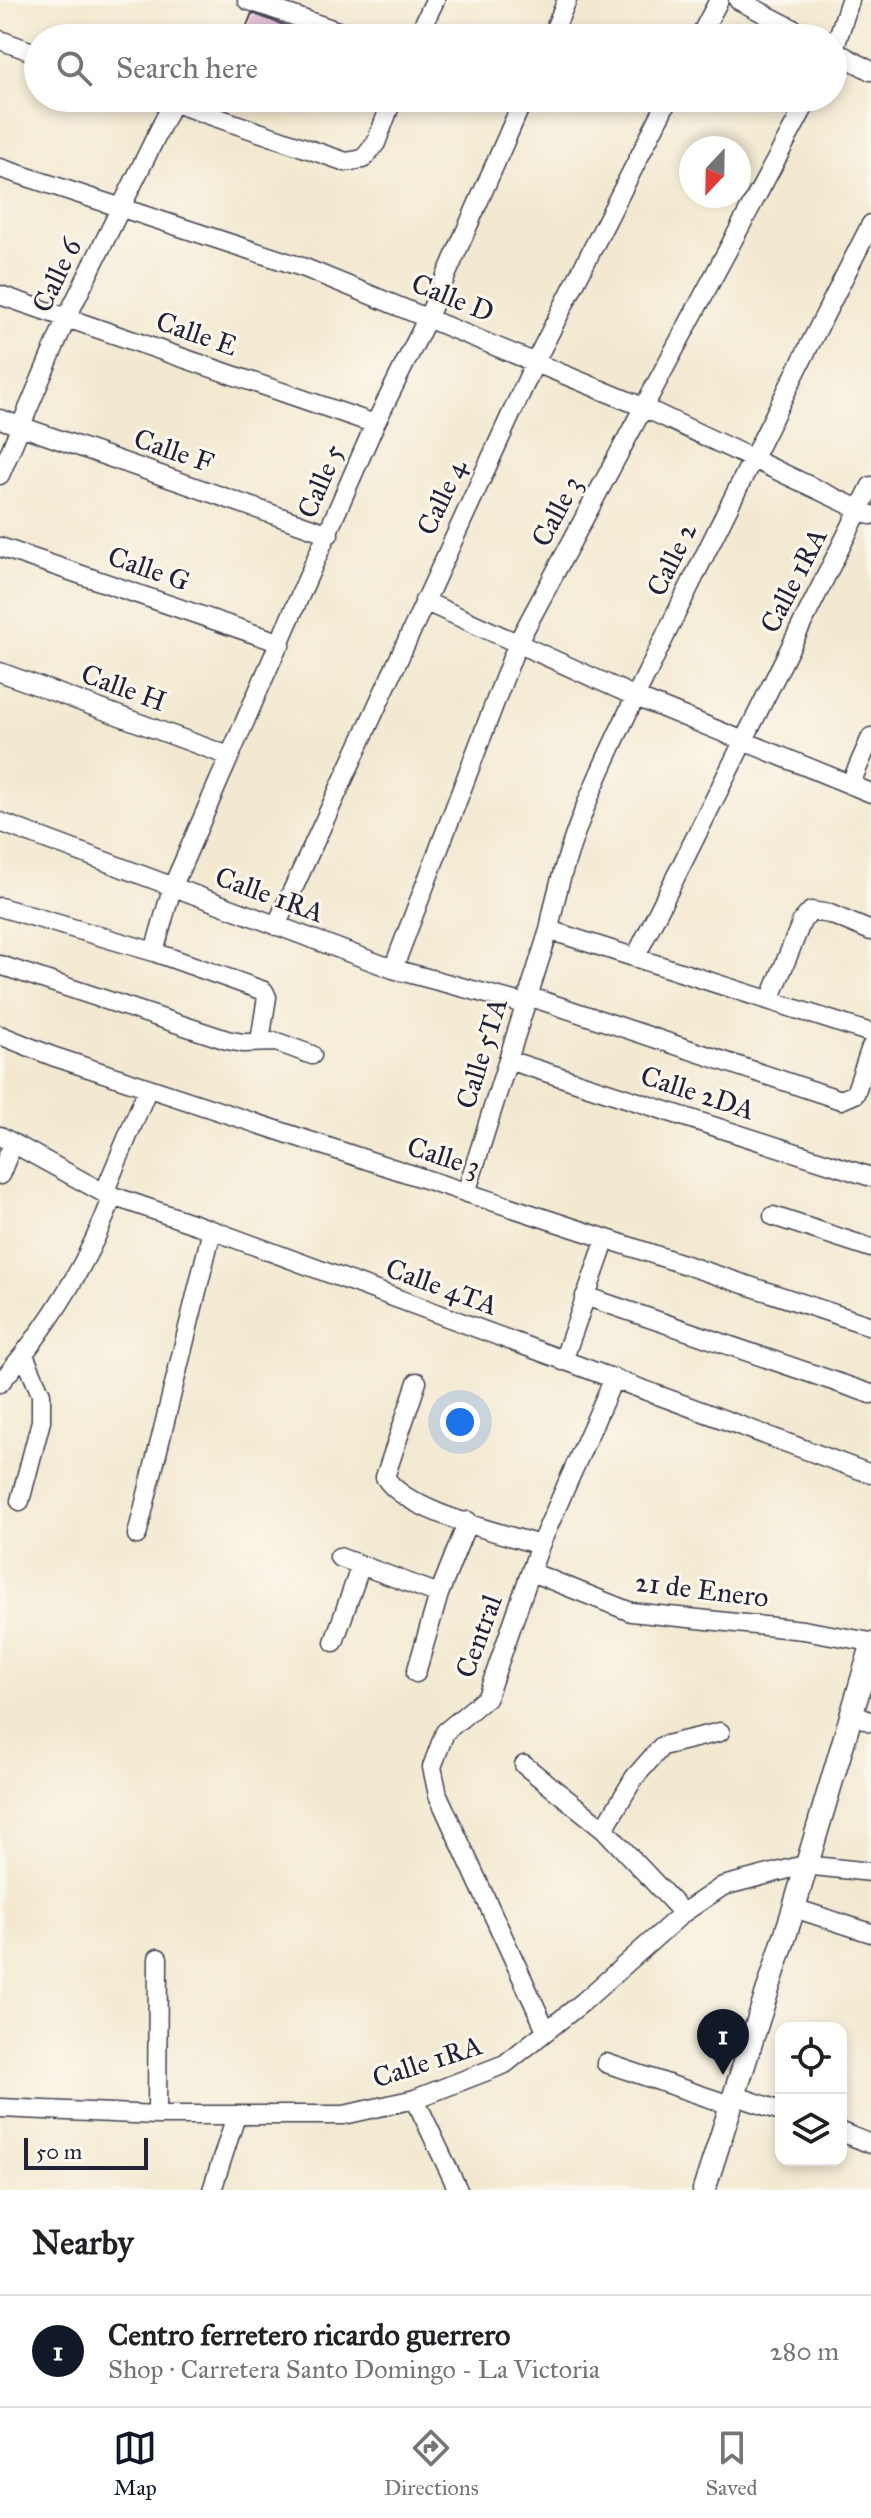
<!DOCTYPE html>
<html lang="en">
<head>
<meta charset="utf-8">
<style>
	body { margin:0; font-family:"IM FELL Great Primer",serif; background:#f6f6f6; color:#202124 }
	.controls { position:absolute; right:24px; bottom:24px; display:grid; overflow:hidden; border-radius:16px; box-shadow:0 4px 12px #0003 }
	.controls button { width:72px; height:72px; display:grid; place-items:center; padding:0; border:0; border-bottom:2px solid #e0e0e0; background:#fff; color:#202124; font:40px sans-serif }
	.compass { position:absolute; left:679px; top:136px; width:72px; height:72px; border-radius:50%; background:#fff; box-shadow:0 4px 12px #0003; rotate:202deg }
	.scale { position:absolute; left:24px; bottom:20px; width:124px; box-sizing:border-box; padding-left:8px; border:4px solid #22223b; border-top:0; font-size:22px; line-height:28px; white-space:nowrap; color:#22223b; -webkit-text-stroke:6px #fbf7ec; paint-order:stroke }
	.you { position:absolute; left:460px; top:1422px; width:28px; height:28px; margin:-20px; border:6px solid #fff; border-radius:50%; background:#1a73e8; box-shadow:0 0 0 12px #1a73e833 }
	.badge { display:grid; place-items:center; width:52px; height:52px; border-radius:50%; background:#111827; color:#fff; font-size:26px; font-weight:700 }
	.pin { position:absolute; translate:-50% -66px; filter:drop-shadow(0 2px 4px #0008) }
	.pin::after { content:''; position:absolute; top:42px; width:28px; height:24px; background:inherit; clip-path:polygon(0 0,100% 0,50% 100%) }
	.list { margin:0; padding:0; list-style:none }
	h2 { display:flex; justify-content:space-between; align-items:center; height:104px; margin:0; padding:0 32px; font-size:34px }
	h2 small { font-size:26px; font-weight:400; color:#757577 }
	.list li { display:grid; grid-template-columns:52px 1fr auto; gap:24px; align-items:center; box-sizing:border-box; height:112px; padding:0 32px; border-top:2px solid #e0e0e0 }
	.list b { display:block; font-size:30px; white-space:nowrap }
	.list p { margin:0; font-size:26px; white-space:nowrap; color:#757577 }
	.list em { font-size:26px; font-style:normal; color:#757577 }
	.icon { flex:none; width:44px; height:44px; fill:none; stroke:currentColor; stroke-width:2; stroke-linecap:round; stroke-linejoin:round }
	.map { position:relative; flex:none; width:871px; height:2190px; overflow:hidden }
	.search { position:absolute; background:#fff; box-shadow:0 4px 12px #0003; left:24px; right:24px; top:24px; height:88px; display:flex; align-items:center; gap:20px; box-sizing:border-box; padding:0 28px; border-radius:44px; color:#757577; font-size:30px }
	.sheet { height:216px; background:#fff }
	nav { display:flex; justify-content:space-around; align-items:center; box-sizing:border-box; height:112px; border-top:2px solid #e0e0e0; background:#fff; font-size:22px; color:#757577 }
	nav a { display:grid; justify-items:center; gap:4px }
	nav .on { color:#111827 }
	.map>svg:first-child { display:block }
	.building { fill:#c98ec3 }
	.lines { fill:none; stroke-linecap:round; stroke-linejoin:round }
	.minor-casing { stroke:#414051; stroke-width:21 }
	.major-casing { stroke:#414051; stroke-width:25 }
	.minor { stroke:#fff; stroke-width:18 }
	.major { stroke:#fff; stroke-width:22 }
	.labels { text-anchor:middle; stroke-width:6; stroke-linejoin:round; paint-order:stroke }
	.street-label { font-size:28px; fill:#22223b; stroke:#fbf7ec }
</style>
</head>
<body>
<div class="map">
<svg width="871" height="2190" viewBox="0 0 871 2190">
	<rect width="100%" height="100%" fill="#fbf7ec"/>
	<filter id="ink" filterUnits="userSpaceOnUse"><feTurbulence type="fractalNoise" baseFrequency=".0125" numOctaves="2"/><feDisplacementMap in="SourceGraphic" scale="16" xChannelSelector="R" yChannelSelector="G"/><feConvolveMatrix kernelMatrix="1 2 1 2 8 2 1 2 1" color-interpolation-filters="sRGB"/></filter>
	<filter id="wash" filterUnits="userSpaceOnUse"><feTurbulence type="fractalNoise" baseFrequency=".006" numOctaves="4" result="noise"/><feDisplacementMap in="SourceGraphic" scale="32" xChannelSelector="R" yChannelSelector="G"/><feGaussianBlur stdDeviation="1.8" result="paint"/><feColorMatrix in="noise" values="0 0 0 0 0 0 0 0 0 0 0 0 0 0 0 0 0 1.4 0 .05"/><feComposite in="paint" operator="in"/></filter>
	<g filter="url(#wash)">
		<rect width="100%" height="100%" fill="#f3e9d0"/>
		<g id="blocks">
			<path class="building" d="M252 13 294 29 290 38H242Z"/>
		</g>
	</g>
	<g filter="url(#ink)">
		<use href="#blocks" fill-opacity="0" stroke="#414051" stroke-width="2"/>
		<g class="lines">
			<defs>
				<path id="minor" d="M247 0 358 38
					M738 0 811 38
					M417 38 435 0
					M551 38 567 0
					M699 38 719 0
					M0 40 38 54
					M833 50 871 71
					M833 53 850 0
					M160 98 346 162 363 159 376 143 393 98
					M0 168 305 268 643 407 871 515
					M0 295 375 424
					M0 419 329 534
					M0 475 67 317 173 102
					M0 547 281 643
					M424 601 636 697 871 793
					M0 672 229 756
					M850 785 871 737
					M0 822 393 969 525 1004
					M0 907 154 952 264 991 267 997 260 1041
					M276 926 536 360 669 98
					M549 930 871 1033
					M154 952 172 888 375 424 428 317 524 98
					M636 956 871 486
					M0 965 227 1040 243 1043 277 1042 312 1055
					M393 969 518 642 809 98
					M528 996 841 1100 855 1094 871 1047
					M770 1000 802 921 811 911 830 914 871 931
					M0 1035 52 1056 871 1326
					M508 1060 871 1177
					M0 1136 104 1193 212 1230 871 1474
					M0 1175 13 1143
					M104 1193 148 1088
					M466 1193 549 930C568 823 621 728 667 632 734 495 802 359 871 224
					M773 1216 871 1248
					M585 1296 871 1394
					M563 1361 606 1239
					M417 1382 385 1477C406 1512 499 1532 540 1545
					M0 1383C48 1327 87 1266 113 1196
					M20 1501 41 1421V1394L24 1355
					M137 1535 212 1230
					M339 1557 439 1594 468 1521
					M531 1572 631 1612 803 1630 871 1642
					M334 1642 361 1565
					M416 1673 439 1594
					M851 1713 871 1722
					M524 1765 604 1829 683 1913
					M604 1829 634 1778 662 1746 720 1732
					M794 1908 871 1933
					M546 2030 438 1795 432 1767 445 1732 487 1697 540 1545 614 1378
					M606 2063 733 2106
					M736 2096 781 2111
					M415 2099 458 2190
					M0 2108 157 2115H344L415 2099 505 2064 583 2002 683 1913 723 1886 804 1865 871 1872
					M157 2115 158 1958
					M841 2132 871 2144
					M212 2190 236 2116"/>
				<path id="major" d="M704 2190 794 1908 871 1649"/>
			</defs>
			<use href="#minor" class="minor-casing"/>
			<use href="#major" class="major-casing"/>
			<use href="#minor" class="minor"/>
			<use href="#major" class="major"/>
		</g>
	</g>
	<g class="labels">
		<g class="street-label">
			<text transform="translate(56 275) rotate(-65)" y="10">Calle 6</text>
			<text transform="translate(453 297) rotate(22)" y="10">Calle D</text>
			<text transform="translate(197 333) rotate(19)" y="10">Calle E</text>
			<text transform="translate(174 450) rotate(19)" y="10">Calle F</text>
			<text transform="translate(320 481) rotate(-67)" y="10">Calle 5</text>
			<text transform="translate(441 497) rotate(-65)" y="10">Calle 4</text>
			<text transform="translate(556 511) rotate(-62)" y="10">Calle 3</text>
			<text transform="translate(671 559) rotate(-64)" y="10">Calle 2</text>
			<text transform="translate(149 568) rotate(19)" y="10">Calle G</text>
			<text transform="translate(793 580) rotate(-63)" y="10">Calle 1RA</text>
			<text transform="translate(124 687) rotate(20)" y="10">Calle H</text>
			<text transform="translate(270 894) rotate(20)" y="10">Calle 1RA</text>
			<text transform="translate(481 1053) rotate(-73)" y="10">Calle 5TA</text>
			<text transform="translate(698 1092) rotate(18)" y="10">Calle 2DA</text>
			<text transform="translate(444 1156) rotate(18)" y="10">Calle 3</text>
			<text transform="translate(442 1286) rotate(20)" y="10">Calle 4TA</text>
			<text transform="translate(702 1589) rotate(7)" y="10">21 de Enero</text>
			<text transform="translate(478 1636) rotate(-70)" y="10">Central</text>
			<text transform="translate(427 2061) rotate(-18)" y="10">Calle 1RA</text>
		</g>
	</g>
</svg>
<div class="controls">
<button><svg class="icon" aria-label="locate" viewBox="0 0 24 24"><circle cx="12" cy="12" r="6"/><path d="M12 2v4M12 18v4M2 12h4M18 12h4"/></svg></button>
<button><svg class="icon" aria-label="layers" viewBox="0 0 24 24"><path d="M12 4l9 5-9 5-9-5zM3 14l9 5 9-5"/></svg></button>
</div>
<svg class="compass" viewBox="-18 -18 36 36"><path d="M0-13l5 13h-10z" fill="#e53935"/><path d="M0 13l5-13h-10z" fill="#757577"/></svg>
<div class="scale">50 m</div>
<div class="you"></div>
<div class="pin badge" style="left:723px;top:2075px">1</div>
<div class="search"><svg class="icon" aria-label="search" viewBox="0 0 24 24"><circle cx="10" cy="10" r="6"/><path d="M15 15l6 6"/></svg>Search here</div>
</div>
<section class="sheet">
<h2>Nearby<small></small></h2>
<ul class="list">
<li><span class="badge">1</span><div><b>Centro ferretero ricardo guerrero</b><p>Shop · Carretera Santo Domingo - La Victoria</p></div><em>280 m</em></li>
</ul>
</section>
<nav>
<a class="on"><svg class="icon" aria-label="map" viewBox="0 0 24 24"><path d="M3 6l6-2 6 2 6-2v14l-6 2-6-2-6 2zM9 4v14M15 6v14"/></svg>Map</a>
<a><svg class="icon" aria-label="directions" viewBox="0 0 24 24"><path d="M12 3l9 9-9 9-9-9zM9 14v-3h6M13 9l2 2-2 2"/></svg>Directions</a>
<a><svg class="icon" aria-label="saved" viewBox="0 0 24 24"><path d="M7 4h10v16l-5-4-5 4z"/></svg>Saved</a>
</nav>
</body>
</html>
